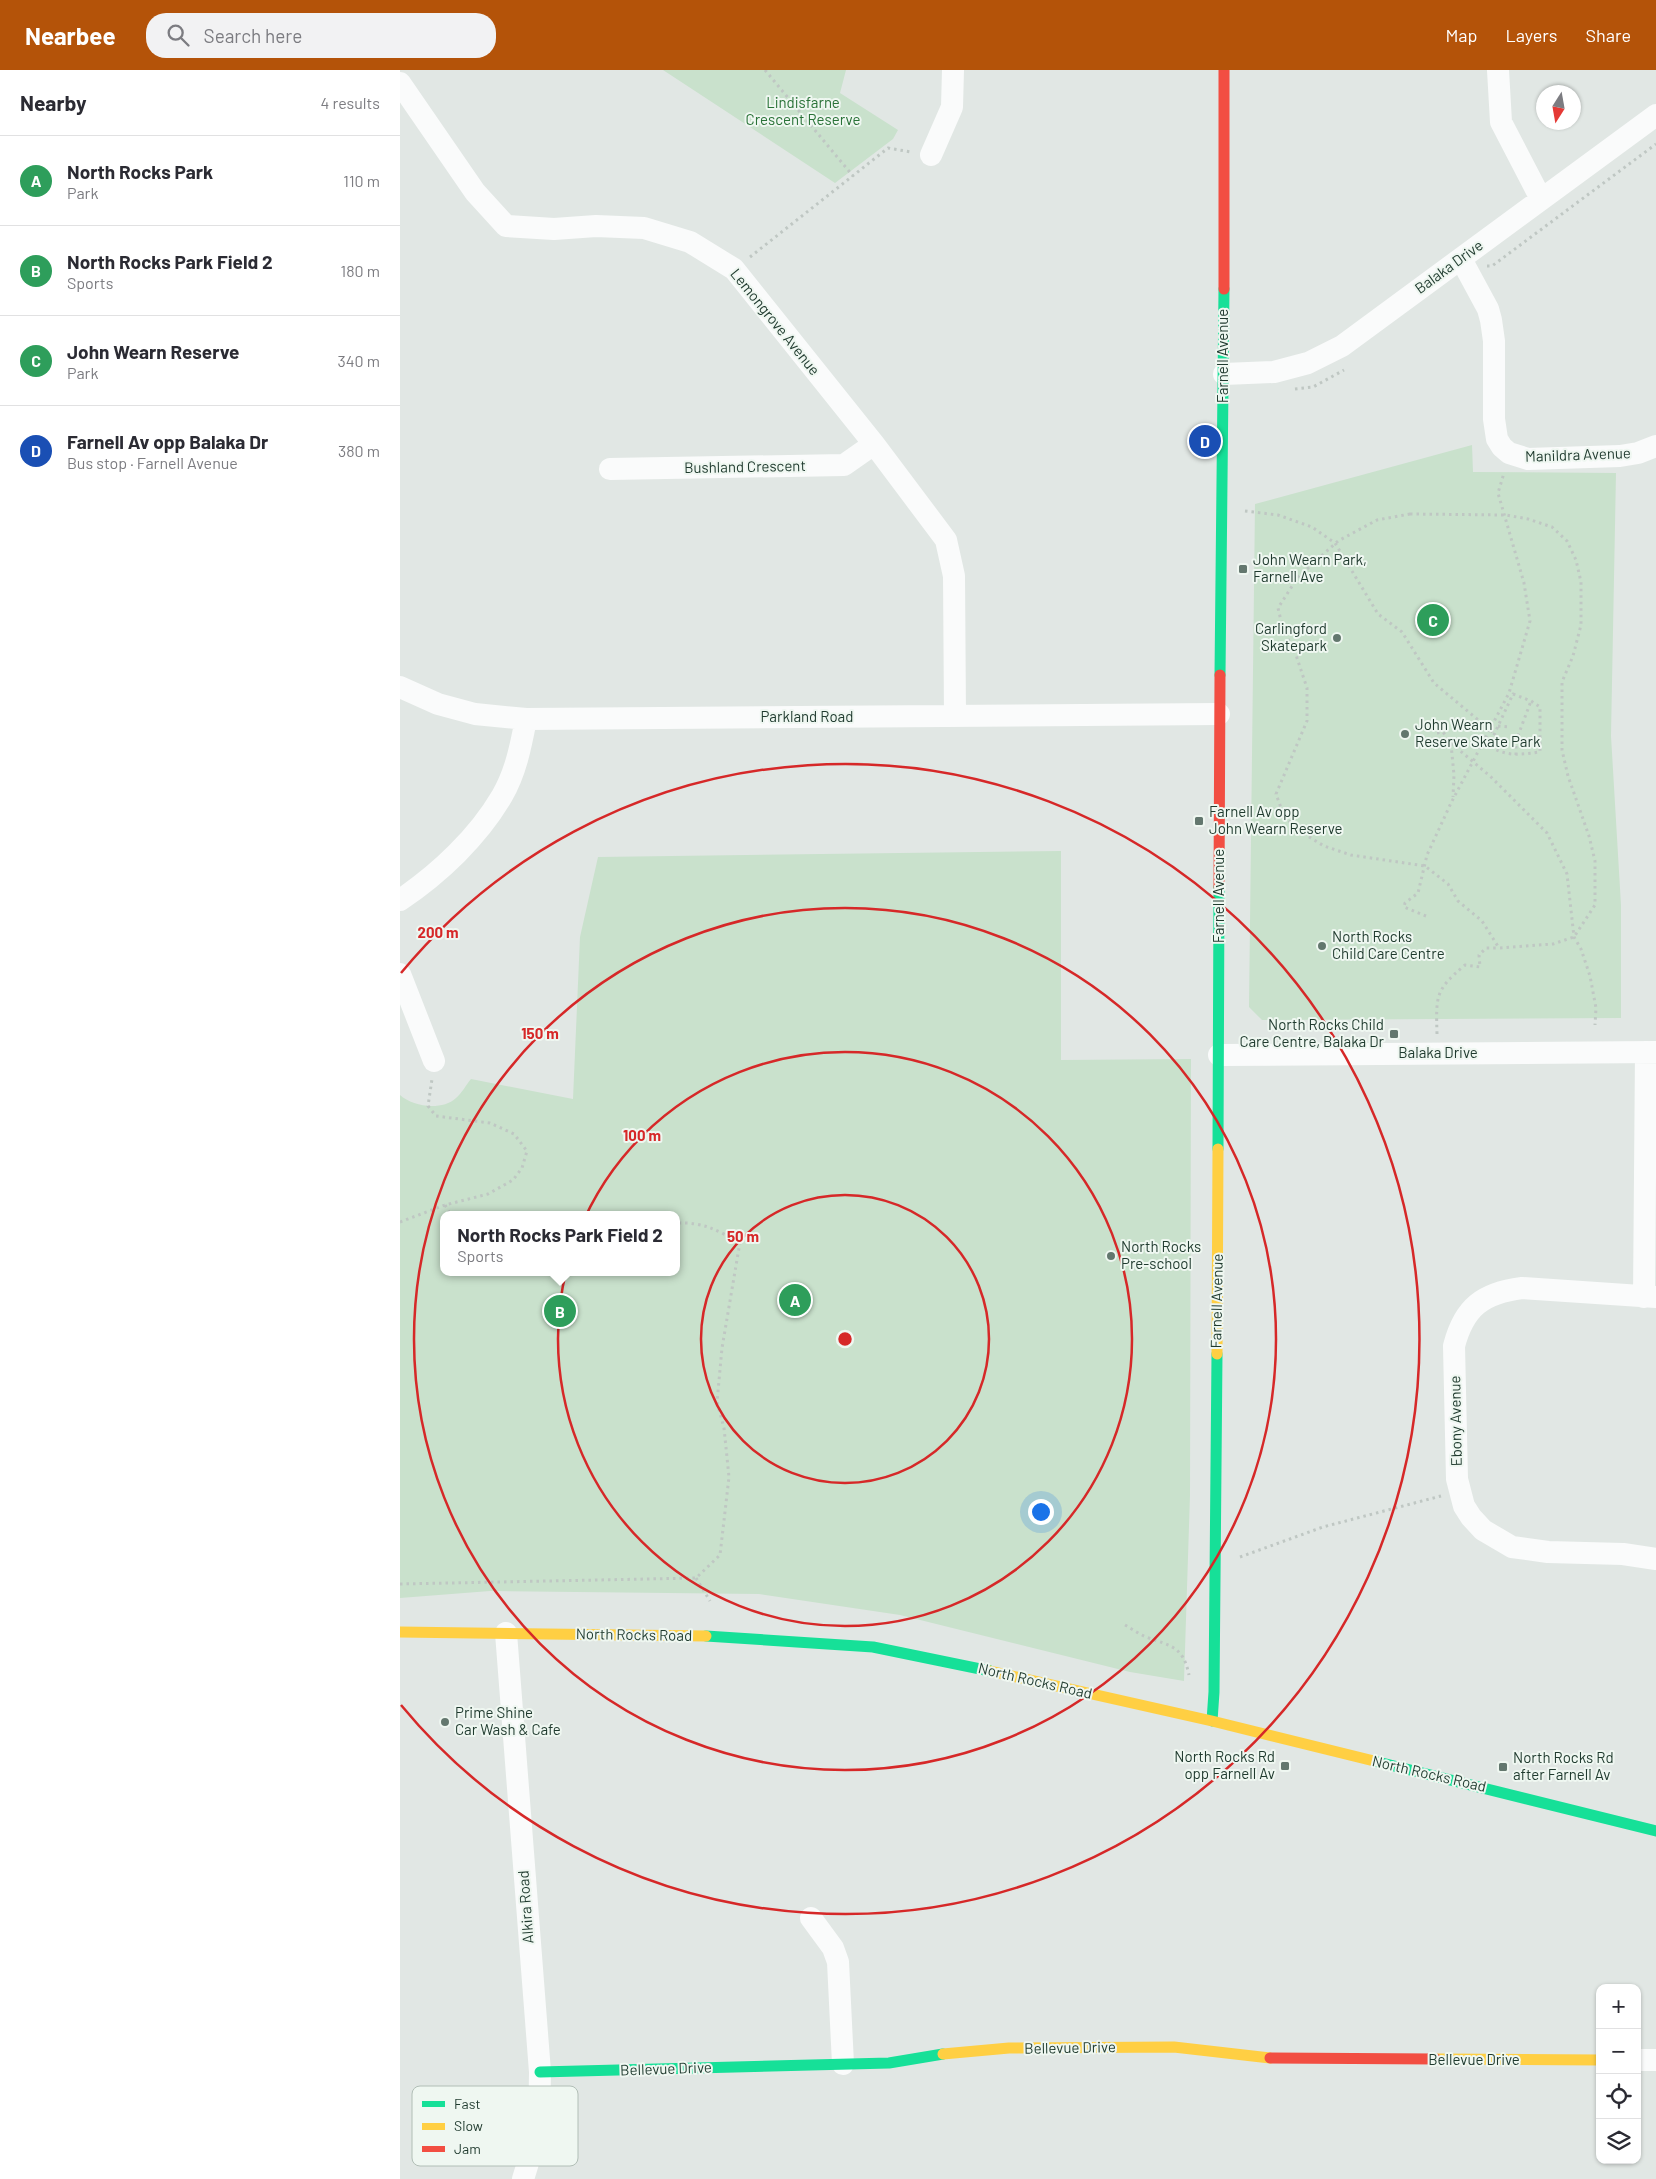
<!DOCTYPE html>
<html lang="en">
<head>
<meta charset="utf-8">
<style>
	body { margin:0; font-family:Barlow,sans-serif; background:#f2f2f3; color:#2b2b33 }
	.controls { position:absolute; right:15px; bottom:15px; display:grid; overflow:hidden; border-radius:10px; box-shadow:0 1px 4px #0004 }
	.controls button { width:45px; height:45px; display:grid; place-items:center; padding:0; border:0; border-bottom:1px solid #e1e1e2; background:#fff; color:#2b2b33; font:25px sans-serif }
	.compass { position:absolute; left:1136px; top:15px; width:45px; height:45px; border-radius:50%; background:#fff; box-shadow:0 1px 4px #0004; rotate:191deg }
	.you { position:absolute; left:640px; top:1441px; width:18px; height:18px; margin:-12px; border:4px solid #fff; border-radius:50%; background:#1a73e8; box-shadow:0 0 0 8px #1a73e833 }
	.badge { display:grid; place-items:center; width:32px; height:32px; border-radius:50%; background:#b45309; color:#fff; font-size:16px; font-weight:700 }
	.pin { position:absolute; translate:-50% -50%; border:2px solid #fff; box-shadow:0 1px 5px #0006 }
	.popup { position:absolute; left:40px; top:1141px; width:240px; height:65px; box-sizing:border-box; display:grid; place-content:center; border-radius:10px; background:#fff; filter:drop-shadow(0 1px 4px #0005); font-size:16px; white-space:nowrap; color:#7c7c81 }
	.popup b { font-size:19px; color:#2b2b33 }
	.popup::after { content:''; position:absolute; left:50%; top:100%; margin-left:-10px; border:10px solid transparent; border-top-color:#fff }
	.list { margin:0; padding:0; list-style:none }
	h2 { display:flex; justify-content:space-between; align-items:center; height:65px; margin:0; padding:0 20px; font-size:21px }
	h2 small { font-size:16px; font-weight:400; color:#7c7c81 }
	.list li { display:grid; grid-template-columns:32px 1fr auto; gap:15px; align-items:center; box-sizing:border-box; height:90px; padding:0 20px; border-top:1px solid #e1e1e2 }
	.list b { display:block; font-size:19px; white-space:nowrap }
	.list p { margin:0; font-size:16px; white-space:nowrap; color:#7c7c81 }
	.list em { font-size:16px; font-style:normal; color:#7c7c81 }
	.icon { flex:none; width:28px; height:28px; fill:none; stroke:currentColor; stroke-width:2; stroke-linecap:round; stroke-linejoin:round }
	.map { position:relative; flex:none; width:1256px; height:2109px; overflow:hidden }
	header { display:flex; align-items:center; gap:30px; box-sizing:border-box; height:70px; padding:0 25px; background:#b45309; color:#fff }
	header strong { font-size:24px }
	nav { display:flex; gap:28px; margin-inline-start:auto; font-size:18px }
	.search { width:350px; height:45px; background:#f2f2f3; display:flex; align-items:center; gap:12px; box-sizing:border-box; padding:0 18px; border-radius:20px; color:#7c7c81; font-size:19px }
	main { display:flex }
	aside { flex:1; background:#fff }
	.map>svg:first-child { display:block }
	.green { fill:#c9e1cc; fill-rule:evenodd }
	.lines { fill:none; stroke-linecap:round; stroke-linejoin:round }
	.path { stroke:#bfc7c3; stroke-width:3; stroke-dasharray:2.5 4; stroke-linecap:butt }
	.street { stroke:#fafbfb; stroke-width:22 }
	.fast { stroke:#16e098; stroke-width:11 }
	.slow { stroke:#ffcf43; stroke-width:11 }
	.jam { stroke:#f24e42; stroke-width:11 }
	.ring { fill:none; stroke:#d62828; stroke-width:2.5 }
	.poi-dot { fill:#63776e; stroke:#eff7f1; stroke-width:2 }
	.labels { text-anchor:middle; stroke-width:4; stroke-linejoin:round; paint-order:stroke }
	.park-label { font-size:15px; fill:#297237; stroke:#eff7f1 }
	.street-label { font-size:15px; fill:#1f3a2e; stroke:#eff7f1 }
	.poi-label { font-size:15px; fill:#1f3a2e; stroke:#eff7f1; text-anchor:start }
	.key { fill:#eff7f1; stroke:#b1beb6; stroke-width:1 }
	.key-label { font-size:14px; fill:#1f3a2e }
	.centre { fill:#d62828; stroke:#eff7f1; stroke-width:2.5 }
	.ring-label { font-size:15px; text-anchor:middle; font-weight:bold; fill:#d62828; stroke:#eff7f1; stroke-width:4; stroke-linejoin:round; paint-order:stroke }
</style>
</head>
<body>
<header>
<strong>Nearbee</strong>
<div class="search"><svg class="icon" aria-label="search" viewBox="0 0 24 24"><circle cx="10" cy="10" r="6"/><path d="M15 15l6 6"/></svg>Search here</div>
<nav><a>Map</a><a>Layers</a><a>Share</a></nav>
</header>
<main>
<aside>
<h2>Nearby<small>4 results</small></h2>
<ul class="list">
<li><span class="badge" style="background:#2e9e5b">A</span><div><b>North Rocks Park</b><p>Park</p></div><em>110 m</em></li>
<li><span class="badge" style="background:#2e9e5b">B</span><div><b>North Rocks Park Field 2</b><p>Sports</p></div><em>180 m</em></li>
<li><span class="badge" style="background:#2e9e5b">C</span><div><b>John Wearn Reserve</b><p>Park</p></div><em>340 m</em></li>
<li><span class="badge" style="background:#1a4fb4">D</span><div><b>Farnell Av opp Balaka Dr</b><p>Bus stop · Farnell Avenue</p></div><em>380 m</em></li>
</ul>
</aside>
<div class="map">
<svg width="1256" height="2109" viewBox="0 0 1256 2109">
	<rect width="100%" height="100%" fill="#e1e7e4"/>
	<path class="green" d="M263 0H446L440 23 498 60 493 69 435 113Z
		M1072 375 1073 402 1216 403 1211 666 1221 835V948L862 950 849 937 855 434Z
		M661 781V990L791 989 790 1425 784 1611 730 1602 500 1545 359 1524 90 1521 0 1528V1025C13 1037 42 1041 56 1028 62 1023 66 1015 71 1009L173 1029 180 867 198 787ZM44 1145H276V1202H44Z"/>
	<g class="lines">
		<path class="path" d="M365 0 453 106
			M350 187 488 78 511 82
			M1087 196H1092L1256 74
			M895 319 913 317 944 300
			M845 441 878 445 912 457 935 473 978 544 1002 562 1034 613 1095 664
			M1010 444 1106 445 1128 449 1152 457 1167 471 1176 490 1181 512V555L1173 586 1162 612V680L1168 706 1189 766 1195 791V835L1174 867 1153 874 1099 878 1082 851 1058 831 1048 814 1025 796 951 785 924 776 901 762 884 746 876 724 907 651V618L896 585 883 559 878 538 898 507 938 471 977 450Z
			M1113 624 1131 631 1140 637V682C1123 684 1108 687 1093 678L1092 669Z
			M1098 656 1109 657
			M1037 663 1043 662 1051 673 1091 707 1147 763 1167 804 1174 867 1181 879 1190 906 1196 938 1195 955
			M1051 674 1054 705 1053 727
			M1116 685V671L1131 631
			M1026 846 1004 837 1005 833 1018 823 1027 785 1051 733 1109 623 1130 551 1124 513 1098 423 1104 403
			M1037 964C1036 926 1035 920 1065 895L1080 897 1079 885 1086 878H1099
			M45 1135 51 1145
			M0 1152 45 1135 88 1124 113 1110 122 1098 127 1081 114 1064 90 1053 36 1046 28 1036 32 1009
			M840 1487 923 1457 1041 1426
			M296 1508 310 1531
			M0 1514 296 1508 320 1485 329 1407 324 1358 317 1332 322 1278 340 1172C315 1160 305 1152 276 1153
			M725 1555C732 1559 739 1564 746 1567 771 1576 783 1576 789 1605"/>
		<path class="street" d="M1098 0 1101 52 1141 129
			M0 13 75 122 106 156 154 159 196 156 244 158 290 172 334 199 474 374 546 470 554 506 555 646
			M531 85 552 37 553 0
			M1061 189 1088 239 1091 250 1094 271V349L1097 369 1102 377 1109 383 1128 389 1220 386 1238 383 1256 376
			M824 304 874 302 908 293 942 276 1256 45
			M210 399 444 395 474 374
			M0 617 38 634 75 644 126 649 819 644
			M0 830C39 804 78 767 102 726 116 702 121 675 126 649
			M0 904 34 991
			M819 985 1256 982
			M1244 1227 1246 982
			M1256 1227 1122 1218C1083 1223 1064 1237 1054 1276L1057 1409 1064 1436 1071 1447 1083 1460 1112 1477 1148 1482 1223 1484 1256 1489
			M106 1563 140 2002C140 2043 136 2070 123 2109
			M411 1848 433 1878 438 1892 443 1994
			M1237 1990H1256"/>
		<path class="fast" d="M820 605 824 219
			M818 1079 819 817
			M306 1566 473 1577 590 1601
			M812 1651 814 1622 817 1284
			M974 1691 1256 1761
			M140 2002 489 1993 543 1984"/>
		<path class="slow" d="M817 1284 818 1079
			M0 1562 306 1566
			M590 1601 812 1651 974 1691
			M543 1984 609 1978 774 1977 870 1988
			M1036 1989 1200 1990"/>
		<path class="jam" d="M824 0V219
			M819 817 820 605
			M870 1988 1036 1989"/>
	</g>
	<g class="ring">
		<circle cx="445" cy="1269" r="144"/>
		<circle cx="445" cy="1269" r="287"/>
		<circle cx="445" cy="1269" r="431"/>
		<path d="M1 903A575 575 0 1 1 1 1635"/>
	</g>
	<g class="poi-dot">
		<rect x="838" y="494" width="10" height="10" rx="2.5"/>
		<circle cx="937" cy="568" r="5"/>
		<circle cx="1005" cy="664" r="5"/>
		<rect x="794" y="746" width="10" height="10" rx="2.5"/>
		<circle cx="922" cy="876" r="5"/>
		<rect x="989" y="959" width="10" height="10" rx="2.5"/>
		<circle cx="711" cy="1186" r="5"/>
		<circle cx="45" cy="1652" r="5"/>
		<rect x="880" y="1691" width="10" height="10" rx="2.5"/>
		<rect x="1098" y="1692" width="10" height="10" rx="2.5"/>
	</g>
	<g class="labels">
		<g class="park-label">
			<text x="403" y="38">Lindisfarne<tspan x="403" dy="17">Crescent Reserve</tspan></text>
		</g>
		<g class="street-label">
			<text transform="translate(1049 197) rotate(-36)" y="5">Balaka Drive</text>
			<text transform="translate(375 252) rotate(51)" y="5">Lemongrove Avenue</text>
			<text transform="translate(823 286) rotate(-90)" y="5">Farnell Avenue</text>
			<text transform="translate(1178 385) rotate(-2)" y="5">Manildra Avenue</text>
			<text transform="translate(345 397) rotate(-1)" y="5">Bushland Crescent</text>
			<text x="407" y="652">Parkland Road</text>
			<text transform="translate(819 826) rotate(-90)" y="5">Farnell Avenue</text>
			<text x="1038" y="988">Balaka Drive</text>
			<text transform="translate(817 1231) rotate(-89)" y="5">Farnell Avenue</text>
			<text transform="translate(1056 1351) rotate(-91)" y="5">Ebony Avenue</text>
			<text transform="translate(234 1565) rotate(1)" y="5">North Rocks Road</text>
			<text transform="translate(635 1611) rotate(13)" y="5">North Rocks Road</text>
			<text transform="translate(1029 1704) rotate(13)" y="5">North Rocks Road</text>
			<text transform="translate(126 1837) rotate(-94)" y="5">Alkira Road</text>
			<text transform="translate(670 1978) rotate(-1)" y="5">Bellevue Drive</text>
			<text x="1074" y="1995">Bellevue Drive</text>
			<text transform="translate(266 1999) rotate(-2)" y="5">Bellevue Drive</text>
		</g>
		<g class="poi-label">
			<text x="853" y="495">John Wearn Park,<tspan x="853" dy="17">Farnell Ave</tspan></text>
			<text x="927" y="564" text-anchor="end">Carlingford<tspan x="927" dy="17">Skatepark</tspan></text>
			<text x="1015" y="660">John Wearn<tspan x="1015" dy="17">Reserve Skate Park</tspan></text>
			<text x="809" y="747">Farnell Av opp<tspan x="809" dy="17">John Wearn Reserve</tspan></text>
			<text x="932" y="872">North Rocks<tspan x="932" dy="17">Child Care Centre</tspan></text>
			<text x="984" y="960" text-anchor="end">North Rocks Child<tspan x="984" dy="17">Care Centre, Balaka Dr</tspan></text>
			<text x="721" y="1182">North Rocks<tspan x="721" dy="17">Pre-school</tspan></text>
			<text x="55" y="1648">Prime Shine<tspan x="55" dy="17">Car Wash &amp; Cafe</tspan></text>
			<text x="875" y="1692" text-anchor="end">North Rocks Rd<tspan x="875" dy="17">opp Farnell Av</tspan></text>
			<text x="1113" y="1693">North Rocks Rd<tspan x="1113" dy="17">after Farnell Av</tspan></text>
		</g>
	</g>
	<rect x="12" y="2016" width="166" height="80" rx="8" class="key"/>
	<rect x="22" y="2031" width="23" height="6" fill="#16e098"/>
	<rect x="22" y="2053" width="23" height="7" fill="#ffcf43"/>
	<rect x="22" y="2076" width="23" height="6" fill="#f24e42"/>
	<g class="key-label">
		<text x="54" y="2039">Fast</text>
		<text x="54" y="2061">Slow</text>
		<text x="54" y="2084">Jam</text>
	</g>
	<circle cx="445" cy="1269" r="8" class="centre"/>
	<g class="ring-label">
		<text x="38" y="868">200 m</text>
		<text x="140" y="969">150 m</text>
		<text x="242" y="1071">100 m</text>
		<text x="343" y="1172">50 m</text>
	</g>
</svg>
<div class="controls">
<button>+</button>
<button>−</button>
<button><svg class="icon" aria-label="locate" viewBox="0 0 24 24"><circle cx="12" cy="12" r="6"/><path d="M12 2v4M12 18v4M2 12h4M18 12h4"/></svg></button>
<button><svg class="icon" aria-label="layers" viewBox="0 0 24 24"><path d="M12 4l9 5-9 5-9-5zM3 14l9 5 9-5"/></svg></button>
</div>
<svg class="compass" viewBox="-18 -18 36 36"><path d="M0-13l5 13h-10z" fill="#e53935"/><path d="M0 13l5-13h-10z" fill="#7c7c81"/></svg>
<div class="you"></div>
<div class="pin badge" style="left:395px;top:1230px;background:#2e9e5b">A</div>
<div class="pin badge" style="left:160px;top:1241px;background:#2e9e5b">B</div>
<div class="popup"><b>North Rocks Park Field 2</b>Sports</div>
<div class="pin badge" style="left:1033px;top:550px;background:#2e9e5b">C</div>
<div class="pin badge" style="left:805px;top:371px;background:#1a4fb4">D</div>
</div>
</main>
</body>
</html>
